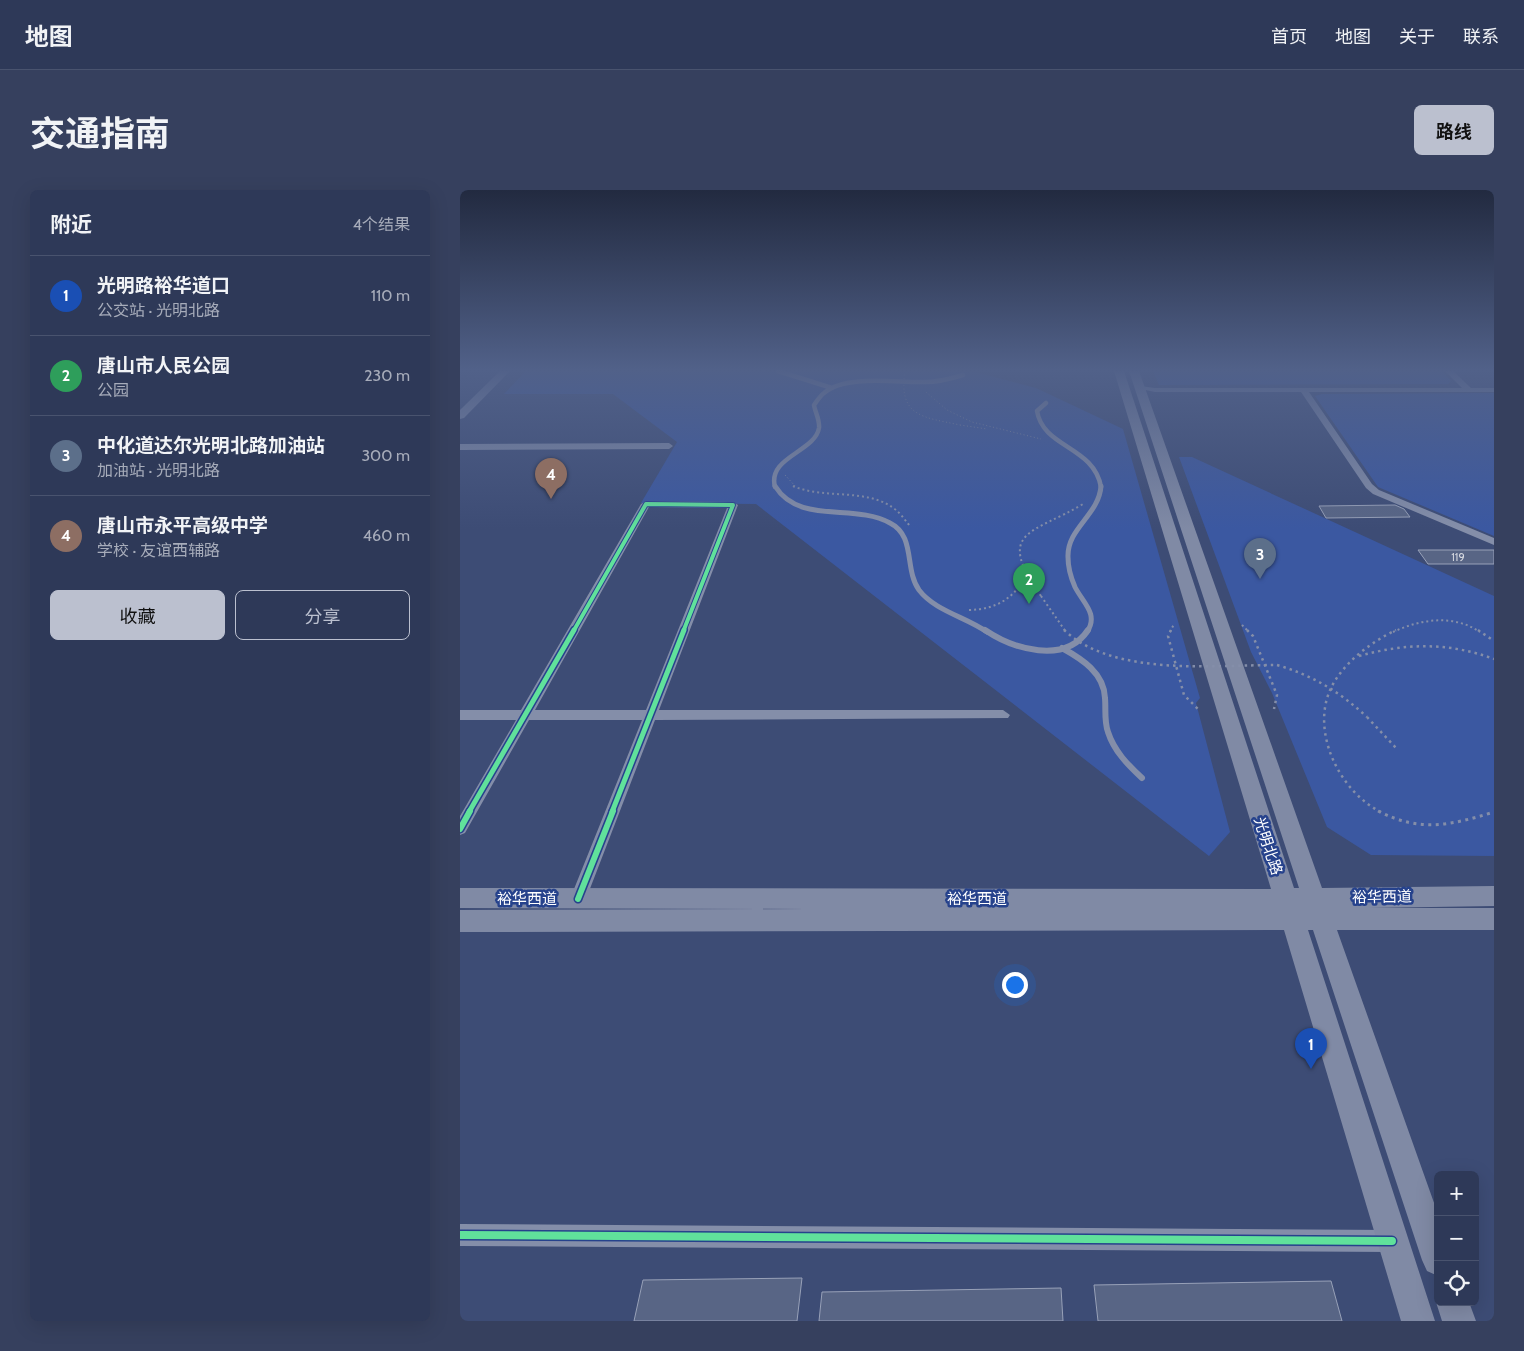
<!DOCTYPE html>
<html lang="zh">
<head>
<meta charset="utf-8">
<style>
	body { margin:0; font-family:Cabin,"Noto Sans SC",sans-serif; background:#36405e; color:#f1f3f6 }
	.controls { position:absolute; right:15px; bottom:15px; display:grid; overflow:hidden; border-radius:8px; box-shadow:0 5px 20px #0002 }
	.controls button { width:45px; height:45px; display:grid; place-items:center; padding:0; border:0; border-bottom:1px solid #49536e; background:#2e3958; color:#f1f3f6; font:25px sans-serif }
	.you { position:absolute; left:554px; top:794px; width:18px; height:18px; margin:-12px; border:4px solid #fff; border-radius:50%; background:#1a73e8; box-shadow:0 0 0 8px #1a73e833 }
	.badge { display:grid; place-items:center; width:32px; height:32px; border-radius:50%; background:#bbc0cf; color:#fff; font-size:16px; font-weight:700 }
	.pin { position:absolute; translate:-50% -41px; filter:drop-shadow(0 1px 2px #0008) }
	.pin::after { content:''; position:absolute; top:26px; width:18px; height:15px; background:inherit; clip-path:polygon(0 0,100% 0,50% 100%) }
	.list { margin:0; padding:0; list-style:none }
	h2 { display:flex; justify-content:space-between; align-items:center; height:65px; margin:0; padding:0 20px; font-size:21px }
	h2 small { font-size:16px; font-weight:400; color:#a7acba }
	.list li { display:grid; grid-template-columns:32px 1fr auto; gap:15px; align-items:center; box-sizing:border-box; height:80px; padding:0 20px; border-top:1px solid #49536e }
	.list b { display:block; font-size:19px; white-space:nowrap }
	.list p { margin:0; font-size:16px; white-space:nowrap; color:#a7acba }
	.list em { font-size:16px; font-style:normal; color:#a7acba }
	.actions { display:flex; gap:10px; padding:15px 20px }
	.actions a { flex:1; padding:11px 0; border:1px solid #bbc0cf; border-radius:8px; text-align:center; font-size:18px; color:#bbc0cf }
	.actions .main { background:#bbc0cf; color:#111 }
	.icon { flex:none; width:28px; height:28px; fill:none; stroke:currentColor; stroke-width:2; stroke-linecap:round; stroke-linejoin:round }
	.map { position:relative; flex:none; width:1034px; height:1131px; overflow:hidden; border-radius:8px }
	header { display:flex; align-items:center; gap:30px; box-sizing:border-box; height:70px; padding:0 25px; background:#2e3958; border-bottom:1px solid #49536e }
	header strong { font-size:24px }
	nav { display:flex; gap:28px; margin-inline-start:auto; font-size:18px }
	.intro { display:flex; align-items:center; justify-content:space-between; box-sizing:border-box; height:120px; padding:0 30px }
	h1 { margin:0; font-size:35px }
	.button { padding:12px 22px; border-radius:8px; background:#bbc0cf; color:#111; font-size:18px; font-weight:700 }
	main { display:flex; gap:30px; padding:0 30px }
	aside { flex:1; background:#2e3958; border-radius:8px; box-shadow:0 5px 20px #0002 }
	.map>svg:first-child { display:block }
	.green { fill:#3b58a1 }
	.building { fill:#586585; stroke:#98a1b8 }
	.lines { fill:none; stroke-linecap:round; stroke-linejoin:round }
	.path-far3 { stroke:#848ea9; stroke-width:1; stroke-dasharray:1 2.5; stroke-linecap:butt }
	.path-far2 { stroke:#848ea9; stroke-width:2; stroke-dasharray:2 3; stroke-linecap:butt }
	.path-far1 { stroke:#848ea9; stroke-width:2.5; stroke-dasharray:2.5 4; stroke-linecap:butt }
	.path { stroke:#848ea9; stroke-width:3; stroke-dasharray:3 4.5; stroke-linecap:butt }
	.service-far2 { stroke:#848ea9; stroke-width:4.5 }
	.service-far1 { stroke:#848ea9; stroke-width:5 }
	.service { stroke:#848ea9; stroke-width:6 }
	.minor { fill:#848ea9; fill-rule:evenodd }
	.tertiary { fill:#848ea9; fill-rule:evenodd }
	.secondary { fill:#808aa5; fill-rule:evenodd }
	.path-bridge-far2 { stroke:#848ea9; stroke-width:1; stroke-dasharray:1 2.5; stroke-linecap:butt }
	.path-bridge-far1 { stroke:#848ea9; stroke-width:2; stroke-dasharray:2 3; stroke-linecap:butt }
	.path-bridge { stroke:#848ea9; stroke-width:2.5; stroke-dasharray:2.5 4; stroke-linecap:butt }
	.cycleway-far3-casing { stroke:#26428c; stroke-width:6 }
	.cycleway-far2-casing { stroke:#26428c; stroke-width:8 }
	.cycleway-far1-casing { stroke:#26428c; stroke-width:9 }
	.cycleway-casing { stroke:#26428c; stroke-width:11 }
	.cycleway-far3 { stroke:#60e19b; stroke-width:4 }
	.cycleway-far2 { stroke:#60e19b; stroke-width:5 }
	.cycleway-far1 { stroke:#60e19b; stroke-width:6 }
	.cycleway { stroke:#60e19b; stroke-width:8 }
	.labels { text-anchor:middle; stroke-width:5; stroke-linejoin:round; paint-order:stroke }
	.far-number-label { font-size:11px; fill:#d5d8e0 }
	.street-label { font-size:15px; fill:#fff; stroke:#26428c }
</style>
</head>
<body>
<header>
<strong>地图</strong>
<nav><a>首页</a><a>地图</a><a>关于</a><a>联系</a></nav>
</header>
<div class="intro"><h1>交通指南</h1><a class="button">路线</a></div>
<main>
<aside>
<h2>附近<small>4个结果</small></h2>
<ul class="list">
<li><span class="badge" style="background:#1a4fb4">1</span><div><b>光明路裕华道口</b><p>公交站 · 光明北路</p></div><em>110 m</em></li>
<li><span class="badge" style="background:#2e9e5b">2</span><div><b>唐山市人民公园</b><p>公园</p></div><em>230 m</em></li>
<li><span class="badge" style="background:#5c6f8a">3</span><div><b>中化道达尔光明北路加油站</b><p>加油站 · 光明北路</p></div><em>300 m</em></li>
<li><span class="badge" style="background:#8d6e63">4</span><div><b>唐山市永平高级中学</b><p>学校 · 友谊西辅路</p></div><em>460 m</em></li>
</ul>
<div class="actions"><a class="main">收藏</a><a>分享</a></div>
</aside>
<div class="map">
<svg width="1034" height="1131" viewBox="0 0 1034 1131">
	<rect width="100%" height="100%" fill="#3d4c75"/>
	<path class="green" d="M66 181H512L576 198 663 239 740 508 736 513 770 642 749 666 296 314 181 313 217 252 153 204H44Z
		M693 181H982L991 191 988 194 699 195Z
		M1034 203V346L918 297 855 206 862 204Z
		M719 267H732L1034 406V666L911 665 867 637 812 503 791 462Z"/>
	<path class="building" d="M935 315 944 319 950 327 866 328 859 316Z
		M958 360H1034V374H968Z
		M342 1088 337 1131H174L183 1090Z
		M871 1091 882 1131H638L634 1095Z
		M601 1098 603 1131H359L362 1102Z"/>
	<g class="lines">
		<path class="path-far3" d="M466 202 487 220 512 232 581 249
			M500 235 527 239
			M325 285 336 297"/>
		<path class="path-far2" d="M333 296C365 310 408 297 436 320 441 324 445 330 449 335
			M581 406C534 340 573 344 623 314
			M509 420C537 419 553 409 567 385
			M782 435 789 442
			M710 442 714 434
			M933 442C961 429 993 424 1020 442"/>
		<path class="path-far1" d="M711 440 708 446 724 505 738 519
			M787 440 793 446 817 505 814 519
			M1018 440 1034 451
			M899 466C946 453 988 452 1034 469
			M907 527 937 559
			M921 622C880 602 850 542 871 498 883 473 911 452 936 440"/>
		<path class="path" d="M918 621C961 643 991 635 1034 622"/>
		<path class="service-far2" d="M318 181 372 198
			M586 213 577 221C583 258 634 256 641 297
			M315 297C307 267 355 262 359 238 360 230 355 222 354 215 357 211 360 206 364 203 385 184 439 193 465 192 479 192 490 189 503 185"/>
		<path class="service-far1" d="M315 296C339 335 394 313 430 333 456 346 444 379 459 400 475 421 506 427 527 442
			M627 442C639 424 623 413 615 397 611 388 608 378 608 367 607 338 639 325 641 296"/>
		<path class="service" d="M525 440C553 459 605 475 628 440
			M602 458C622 469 644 483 645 508 646 520 644 531 648 542 654 561 668 575 682 588"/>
		<path class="minor" d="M985 181H993L1011 198H1034V202H849L912 294 919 300 1034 348V355L913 304 906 298 841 202H695L676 198 680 196 695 198H1002Z
			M0 254 209 253 213 256 209 259 0 260Z
			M186 311 273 312 278 315 199 520H543L550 525 548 528 195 530 126 709 124 714 118 716 112 714 110 709 182 530H69L5 643 0 645V626L56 530H0V520H61L181 314ZM189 317 267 318 186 520H75Z
			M0 1034 932 1040 940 1043 943 1051 940 1059 932 1062 0 1056Z"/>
		<path class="tertiary" d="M40 181H50L4 228 0 229V220Z"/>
		<path class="secondary" d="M654 181H664L834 698H839L669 181H679L862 698 1034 696V716L909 718H1034V740H877L978 1024V1086L967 1081 962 1070 853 740H848L975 1131H941L824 740 0 742V720L347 719 0 718V698L811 699Z
			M978 1107V1112H1009L1016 1131H982L976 1112Z"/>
		<path class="path-bridge-far2" d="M445 181C438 227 463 227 500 235"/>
		<path class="path-bridge-far1" d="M581 406 606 442"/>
		<path class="path-bridge" d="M604 440C654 487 753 475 817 475 852 485 880 502 907 527"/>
		<defs>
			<path id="cycleway-far3" d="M113 442 186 314 273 315 223 442"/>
			<path id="cycleway-far2" d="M9 622 114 440
				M152 622 224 440"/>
			<path id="cycleway-far1" d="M0 639 10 621
				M118 709 153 621"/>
			<path id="cycleway" d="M0 1045 932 1051"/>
		</defs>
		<use href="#cycleway-far3" class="cycleway-far3-casing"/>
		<use href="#cycleway-far2" class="cycleway-far2-casing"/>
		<use href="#cycleway-far1" class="cycleway-far1-casing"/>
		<use href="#cycleway" class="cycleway-casing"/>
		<use href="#cycleway-far3" class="cycleway-far3"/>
		<use href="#cycleway-far2" class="cycleway-far2"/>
		<use href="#cycleway-far1" class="cycleway-far1"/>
		<use href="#cycleway" class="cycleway"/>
	</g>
	<linearGradient id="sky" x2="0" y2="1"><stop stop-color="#222a40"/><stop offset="0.53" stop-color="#516189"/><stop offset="1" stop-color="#516189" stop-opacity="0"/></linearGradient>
	<rect width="1034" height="339" fill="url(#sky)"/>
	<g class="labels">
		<g class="far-number-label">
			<text x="998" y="371">119</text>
		</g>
		<g class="street-label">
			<text transform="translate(808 656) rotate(72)" y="5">光明北路</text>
			<text transform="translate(922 707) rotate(-1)" y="5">裕华西道</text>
			<text x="67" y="714">裕华西道</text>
			<text x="517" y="714">裕华西道</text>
		</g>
	</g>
</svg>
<div class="controls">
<button>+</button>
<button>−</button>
<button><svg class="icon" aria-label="locate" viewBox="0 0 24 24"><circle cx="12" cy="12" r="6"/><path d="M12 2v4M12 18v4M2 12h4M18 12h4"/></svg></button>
</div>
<div class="you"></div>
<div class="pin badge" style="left:851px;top:879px;background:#1a4fb4">1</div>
<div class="pin badge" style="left:569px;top:414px;background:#2e9e5b">2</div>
<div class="pin badge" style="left:800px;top:389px;background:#5c6f8a">3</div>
<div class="pin badge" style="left:91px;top:309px;background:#8d6e63">4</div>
</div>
</main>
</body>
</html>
